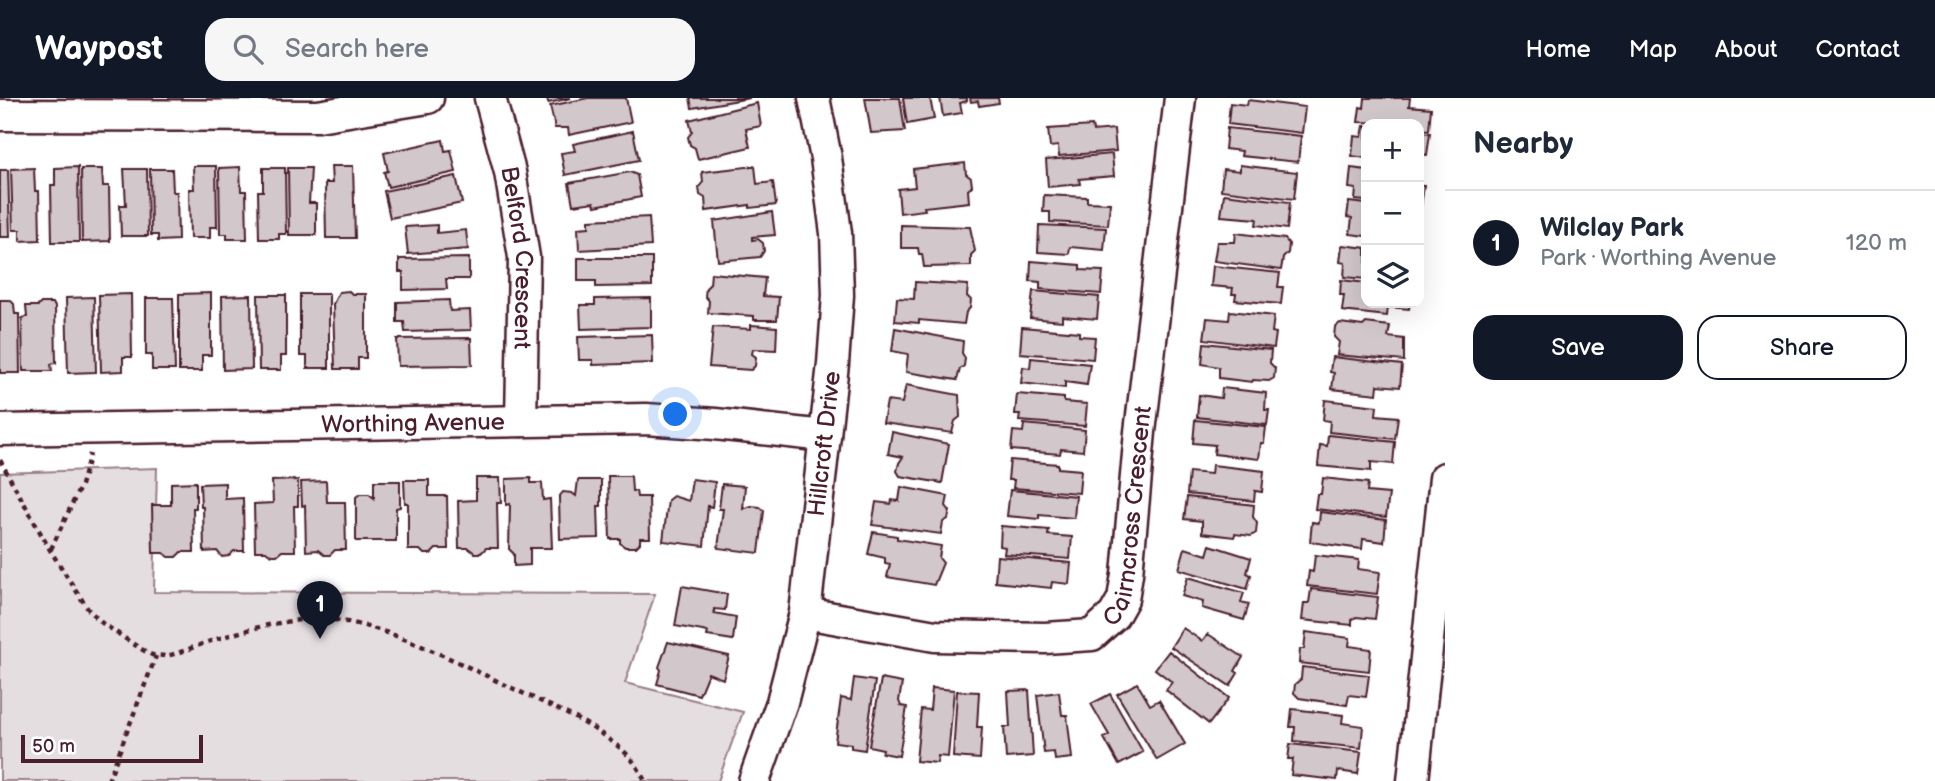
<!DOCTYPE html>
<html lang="en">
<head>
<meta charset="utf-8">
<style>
	body { margin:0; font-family:"Balsamiq Sans",sans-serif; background:#f6f6f7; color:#1f2937 }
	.controls { position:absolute; right:21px; top:21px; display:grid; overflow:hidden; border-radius:14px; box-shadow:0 7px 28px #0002 }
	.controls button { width:63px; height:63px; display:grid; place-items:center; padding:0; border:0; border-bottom:2px solid #e0e1e3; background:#fff; color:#1f2937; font:35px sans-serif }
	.scale { position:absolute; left:21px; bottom:18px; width:182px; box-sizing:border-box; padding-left:7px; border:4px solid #4a1f2b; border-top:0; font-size:19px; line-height:24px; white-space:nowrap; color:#4a1f2b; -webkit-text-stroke:5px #fff; paint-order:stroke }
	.you { position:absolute; left:676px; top:317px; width:24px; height:24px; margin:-18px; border:5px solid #fff; border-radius:50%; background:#1a73e8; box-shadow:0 0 0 10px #1a73e833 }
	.badge { display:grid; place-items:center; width:46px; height:46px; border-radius:50%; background:#111827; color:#fff; font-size:23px; font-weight:700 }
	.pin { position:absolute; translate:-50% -58px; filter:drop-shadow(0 2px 4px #0008) }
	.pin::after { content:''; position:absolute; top:37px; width:24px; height:21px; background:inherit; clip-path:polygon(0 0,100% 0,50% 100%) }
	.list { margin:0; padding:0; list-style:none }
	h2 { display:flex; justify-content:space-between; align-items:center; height:91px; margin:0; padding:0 28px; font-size:30px }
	h2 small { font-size:23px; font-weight:400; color:#747a83 }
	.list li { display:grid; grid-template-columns:46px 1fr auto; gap:21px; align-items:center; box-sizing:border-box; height:105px; padding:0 28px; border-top:2px solid #e0e1e3 }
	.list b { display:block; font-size:26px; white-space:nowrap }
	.list p { margin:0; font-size:23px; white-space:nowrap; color:#747a83 }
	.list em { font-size:23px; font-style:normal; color:#747a83 }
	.actions { display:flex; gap:14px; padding:21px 28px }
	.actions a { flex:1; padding:16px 0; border:2px solid #111827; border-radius:21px; text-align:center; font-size:24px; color:#111827 }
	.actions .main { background:#111827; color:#fff }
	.icon { flex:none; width:38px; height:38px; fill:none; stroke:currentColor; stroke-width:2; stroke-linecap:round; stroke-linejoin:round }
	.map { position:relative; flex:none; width:1445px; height:683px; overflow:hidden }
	header { display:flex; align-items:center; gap:42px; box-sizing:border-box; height:98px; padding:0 35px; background:#111827; color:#fff }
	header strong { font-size:33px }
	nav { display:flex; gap:38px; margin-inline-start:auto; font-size:24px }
	.search { width:490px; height:63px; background:#f6f6f7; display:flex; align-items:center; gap:18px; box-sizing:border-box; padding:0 24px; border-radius:21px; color:#747a83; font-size:26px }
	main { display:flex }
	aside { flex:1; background:#fff }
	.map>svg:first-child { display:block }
	.green { fill:#e5dee0; stroke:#987e86; stroke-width:2 }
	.building { fill:#d2c7cb; stroke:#4a1f2b; stroke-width:2 }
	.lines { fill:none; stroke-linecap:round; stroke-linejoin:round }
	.minor-casing { stroke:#4a1f2b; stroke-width:35 }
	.path { stroke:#4a1f2b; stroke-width:4.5; stroke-dasharray:5 5; stroke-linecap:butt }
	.minor { stroke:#fff; stroke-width:30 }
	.labels { text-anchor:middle; stroke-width:5; stroke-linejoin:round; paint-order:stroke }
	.street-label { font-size:24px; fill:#4a1f2b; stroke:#fff }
</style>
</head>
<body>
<header>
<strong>Waypost</strong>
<div class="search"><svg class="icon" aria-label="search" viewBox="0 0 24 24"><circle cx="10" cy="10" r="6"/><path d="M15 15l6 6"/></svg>Search here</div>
<nav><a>Home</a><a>Map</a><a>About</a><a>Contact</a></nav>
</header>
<main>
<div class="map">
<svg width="1445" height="683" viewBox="0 0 1445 683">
	<rect width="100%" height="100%" fill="#fff"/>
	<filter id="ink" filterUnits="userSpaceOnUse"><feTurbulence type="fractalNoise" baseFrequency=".0143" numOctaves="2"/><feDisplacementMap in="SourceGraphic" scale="14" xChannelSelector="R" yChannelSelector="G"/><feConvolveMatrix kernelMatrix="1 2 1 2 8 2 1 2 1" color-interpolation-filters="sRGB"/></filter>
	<g filter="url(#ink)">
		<path class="green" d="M157 370 154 494 655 496 625 585 743 614 718 683H0V375Z"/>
		<path class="building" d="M547 0H571L548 5Z
			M588 0H626L631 24 569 37 568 30H555L550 8Z
			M690 0H750L692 10Z
			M865 0H900L905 33 871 35Z
			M903 0H930L934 21 907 26Z
			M940 0H967V3L960 5 962 15 943 18Z
			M970 0H998L999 5 979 8 978 3 971 4Z
			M1365 0H1410L1409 8 1431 10 1429 32 1419 31V26L1358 24 1360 9 1364 10Z
			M1248 2 1305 9 1302 35 1228 26 1230 5 1247 7Z
			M757 5 761 28 746 31 750 49 698 61 695 50 690 47 688 39 692 34 689 22Z
			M1092 28 1093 33 1114 31 1116 53 1059 58 1058 48 1050 49 1048 31Z
			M1364 28H1366V60L1352 58 1354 38 1362 39Z
			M1227 30 1301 38 1298 64 1241 58 1242 53 1225 51Z
			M633 33 639 62 565 77 561 55 575 53 573 46Z
			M1419 34 1430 35 1427 57 1419 56Z
			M443 42 445 53 451 52 456 74 388 89 384 74 388 73 384 55Z
			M1112 56 1114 78 1079 81 1080 86 1048 89 1046 62Z
			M965 65 966 76 971 80 972 88 968 92 969 104 924 109 925 112 900 115 898 91 915 89 913 71Z
			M1240 67 1297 74 1294 101 1221 92 1223 71 1240 73Z
			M193 68H216L217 129H210V140H190L189 91H194Z
			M331 68H353L355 140H326L325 85H332Z
			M755 68 757 86 773 84 776 107 750 110V107L706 113 705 100 700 97 699 89 703 84 702 74Z
			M78 69 79 144H52L51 87H55V70Z
			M240 69 241 93H246L247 141H227V136H220L219 70Z
			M34 70 35 93H39L40 142 20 143V132H13L11 71Z
			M263 70H285L286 136H279V141H259L258 93H263Z
			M288 70H311L309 105H316V137H289Z
			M1351 70 1366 72V103L1355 102 1356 91 1349 90Z
			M81 71H102L103 88H109L110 143 82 144Z
			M124 71H147L148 138H121L120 107H126Z
			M150 71H172L173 94H177L178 142 158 143V137H151Z
			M0 72H8L10 139H0Z
			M630 74 637 77 641 99 595 108 594 104 573 107 569 85Z
			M456 78 462 105 390 120 384 93Z
			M1419 87H1424L1421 109H1419Z
			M1224 96 1290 104 1287 131 1256 127 1257 121 1221 118Z
			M1044 97 1087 99V104L1110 105 1108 127 1050 124V114H1043Z
			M1349 104 1366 106V138L1350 136 1352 120 1347 119Z
			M772 114 775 137 752 139V142L758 141 763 145 764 153 760 159 718 163 714 123Z
			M649 119 651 148 579 152 578 130 589 129V122Z
			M437 127V135L466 132 468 151 408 156 405 129Z
			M901 127 970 129 975 153 971 157V168L924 169 922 156H919L918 150H901Z
			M1039 127 1106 130 1104 152 1070 149 1069 156 1038 154Z
			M1236 135 1285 141 1289 146 1288 155 1283 160 1281 172 1214 163 1217 144H1235Z
			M1342 147 1366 150V181L1344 179 1345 165 1340 164Z
			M469 160V181H446L447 191 403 192V174H399V161Z
			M578 160H652V188L596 189V183H578Z
			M1031 163 1080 167V172L1103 173 1101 196 1040 191V184L1030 183Z
			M1213 168 1280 175 1278 189H1283L1281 206 1235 202 1236 196H1232L1233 190 1211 188Z
			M711 175 765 180 763 198 779 199 777 222H754V218L708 215 709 203 705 198 706 190 710 186Z
			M1341 182 1366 185V205H1410L1409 211 1388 209 1387 218 1342 213 1344 197H1340Z
			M915 184 968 187 967 198 971 202 970 210 966 214 964 226 919 222V225L895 223 897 200 914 201Z
			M349 193 352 196H366V260H358V271H335L333 206 339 194Z
			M1033 193 1099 199 1097 221 1062 218V223L1030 220Z
			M211 195V257H202V273H179V196Z
			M131 196 132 259H123V273L101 274 99 197Z
			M300 196H329V270H307V258H300Z
			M251 197 252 271 223 272 222 198Z
			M258 197H286V258H281V272H259Z
			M94 199 96 274 68 275 66 200Z
			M146 200H173L175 272H152V257H146Z
			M651 200V229L581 231 580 207H595V201Z
			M0 202H10L14 206 15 216H19L20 275H0Z
			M449 202 450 213 470 212 471 232 405 234 404 224H397V204Z
			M41 205H53L55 209 56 265 51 266 52 273H23L22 220 27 219 26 208H38Z
			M1230 213 1274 218 1272 234 1276 235 1274 250 1204 241 1207 220 1229 222Z
			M1340 225 1363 228 1366 225 1390 228 1388 239 1404 241V263L1337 257 1339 244 1334 239 1335 229Z
			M751 227 777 229 776 252 753 251 752 256 756 259 755 268 751 272 709 269 713 229 751 231Z
			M1022 229 1079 234V238L1095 239 1093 261 1020 255Z
			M895 230 963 243 962 255 965 260 964 268 960 271 957 282 906 274 908 256 892 253Z
			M652 237 653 265 593 267V262H579L578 239Z
			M471 240 472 267 398 268 397 241Z
			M1204 245 1271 252 1270 265 1275 270 1274 280 1269 283 1253 282 1252 284 1219 280V269L1202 266Z
			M1332 259 1402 267 1400 289 1378 287 1377 296 1332 291 1334 275 1330 274Z
			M1031 260 1090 266 1087 287 1065 284V290L1021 285 1023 269 1030 270Z
			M906 287 959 297 960 319 955 323 952 335 883 325 887 303 902 305Z
			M1222 290 1266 295 1265 312H1269L1267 327 1197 319 1199 297 1221 300Z
			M1017 296 1064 300V304L1087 306 1085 328 1019 323 1020 316H1015Z
			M1325 302 1377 308 1376 317 1398 319 1395 341 1329 334 1330 323 1323 322Z
			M1195 322 1266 329 1264 345H1261L1259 361 1214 356 1215 347 1193 345Z
			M1024 326 1085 332 1083 353 1061 351 1060 356 1011 352 1013 333 1023 334Z
			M892 334 949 346 942 385 900 378 897 373 899 365 903 359 888 356Z
			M1328 337 1395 344 1393 366 1371 364V373L1318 368 1320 347 1327 348Z
			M1010 362 1058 366V370L1081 372 1079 395 1013 390 1014 382H1008Z
			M1212 367 1264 373 1262 394 1255 393 1254 403 1187 396 1189 374 1211 376Z
			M608 378H631L632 393H636L637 399H649L650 440H640V445L636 449H625L620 445V441H610Z
			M476 380H500L501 405H497L498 450H486L481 455H475L468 450H459L458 403 476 402Z
			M531 380V385H542L543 402 550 401 552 450H530V467L514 468V456L509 451 510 406 506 407V381Z
			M1323 380 1368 385 1367 394 1389 396 1386 419 1315 411 1317 396H1321Z
			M692 381 715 384 712 409 708 408 704 448 663 443 668 402 673 398 689 403Z
			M298 382V408H294L295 453H282L277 457H271L266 453H255L254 406 273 405 272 383Z
			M404 382H429V398H447L448 451H436L431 456H424L420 452H408V405H405Z
			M578 382H601V408H598L599 440 560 441 559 399 563 394 572 395 576 398Z
			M326 383 327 404H345L346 452H335L330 457H324L318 452 306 453 305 407 302 408 301 384Z
			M374 383H400V409L396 410V443H356V399L360 396H369L374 400Z
			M196 384V410H193L194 454H181L176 459H169L164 455H153L152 407H171V385Z
			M225 385V401L243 400 244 453H234L229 458 222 459 217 453 204 454 203 409H201L200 386Z
			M722 386 745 388 743 411 751 408 760 409 764 413 759 455 718 450 723 411H719Z
			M901 389 948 398 946 408 950 413 948 421 943 424 941 436 872 427 876 404 891 406 892 402 899 403Z
			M1010 392 1076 398 1074 420 1039 417V421L1007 418Z
			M1187 399 1254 407 1253 419 1257 425 1256 435 1251 438 1235 436 1234 439 1202 435V423L1184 421Z
			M1320 414 1386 422 1384 444 1363 441 1362 451 1310 444 1312 424 1319 425Z
			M1001 428 1049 432 1048 437 1072 439 1070 461 1004 456 1005 449 1000 448Z
			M873 434 897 438V441L941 448 939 460 943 465 934 487 887 479 890 466 885 465V460L868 456Z
			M1210 447 1251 460 1247 475 1251 477 1247 491 1179 471 1185 450 1207 457Z
			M1315 457 1359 462 1358 471 1380 474 1377 496 1307 488 1309 473 1313 474Z
			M997 458 1071 465 1069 486 1052 484 1051 490 995 484Z
			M1188 479 1244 495 1241 504 1249 506 1244 522 1202 510 1203 504 1182 498Z
			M682 488 727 496 725 512 714 511V515L736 519 733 542 707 538 708 534 675 528Z
			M1311 491 1378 499 1375 521 1356 519 1352 522V527L1302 522 1304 505H1309Z
			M1183 530 1202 543 1208 536 1243 559 1235 573 1238 575 1230 588 1171 549Z
			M1306 534 1350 540 1349 548 1371 551 1369 573 1299 565 1300 551H1304Z
			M668 544 729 558 723 581 708 575 699 597 657 586 661 572 659 569Z
			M1169 553 1229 600 1209 626 1166 592 1172 584 1155 571Z
			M1302 569 1369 577 1366 599 1349 597 1347 607 1299 600 1294 595 1295 586 1301 581Z
			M854 580 875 583 865 652 851 650V646L835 644 841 600 851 602Z
			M881 581 902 585 899 603 901 608 907 609 899 658 882 655 883 651 869 648Z
			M1137 585 1150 607 1159 602 1185 646 1157 662 1117 596Z
			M932 590 954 592 948 659 938 658 937 665 916 663 921 611 930 612Z
			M1029 592 1033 658 1006 660 1004 629H1010L1008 593Z
			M957 593 979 594 977 629H982L980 661 953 659Z
			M1059 594 1062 617H1067L1072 660 1055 662 1054 654 1044 655 1037 597Z
			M1110 596 1143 654 1119 667 1104 640 1109 637 1091 606Z
			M1292 611 1343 617 1342 625 1363 628 1361 650 1294 643 1295 629H1290Z
			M1290 646 1361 654 1358 676 1338 673 1337 682 1291 677 1293 661H1288Z"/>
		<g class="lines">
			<defs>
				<g id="minor">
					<path id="s1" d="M490 0 510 74 524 159 521 323"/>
					<path d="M0 17 318 18 428 0"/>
					<path id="s2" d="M0 332 646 321 715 326 825 338"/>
					<path id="s3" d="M805 515 935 538 1045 540 1092 537 1114 517 1123 501 1127 476 1140 334 1180 0"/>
					<path id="s4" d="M754 683 782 604 805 515 833 266 838 197 836 135 826 60 814 0"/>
					<path d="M1413 683 1445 380"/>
				</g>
			</defs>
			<use href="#minor" class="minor-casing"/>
			<path class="path" d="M0 362 50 452 88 511 102 525 141 551 152 557 166 558C184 554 200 546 217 541 248 531 283 522 316 521 376 520 458 565 512 590 545 606 582 620 611 643 627 654 637 666 645 683
				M51 451 81 387 90 356
				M108 683 156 558"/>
			<use href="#minor" class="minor"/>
		</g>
	</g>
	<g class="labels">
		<g class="street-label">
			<text dy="8" stroke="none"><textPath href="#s1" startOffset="163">Belford Crescent</textPath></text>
			<text dy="8" stroke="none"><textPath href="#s2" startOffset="413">Worthing Avenue</textPath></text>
			<text dy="8" stroke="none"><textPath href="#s4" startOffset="346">Hillcroft Drive</textPath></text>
			<text dy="8" stroke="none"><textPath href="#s3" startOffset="420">Cairncross Crescent</textPath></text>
		</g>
	</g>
</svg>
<div class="controls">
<button>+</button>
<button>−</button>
<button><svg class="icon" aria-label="layers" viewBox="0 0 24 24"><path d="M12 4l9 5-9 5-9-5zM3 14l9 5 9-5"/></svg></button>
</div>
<div class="scale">50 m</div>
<div class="you"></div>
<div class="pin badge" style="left:320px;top:541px">1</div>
</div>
<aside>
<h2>Nearby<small></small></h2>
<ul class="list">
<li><span class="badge">1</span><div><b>Wilclay Park</b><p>Park · Worthing Avenue</p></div><em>120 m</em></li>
</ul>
<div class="actions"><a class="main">Save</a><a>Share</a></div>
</aside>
</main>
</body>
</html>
